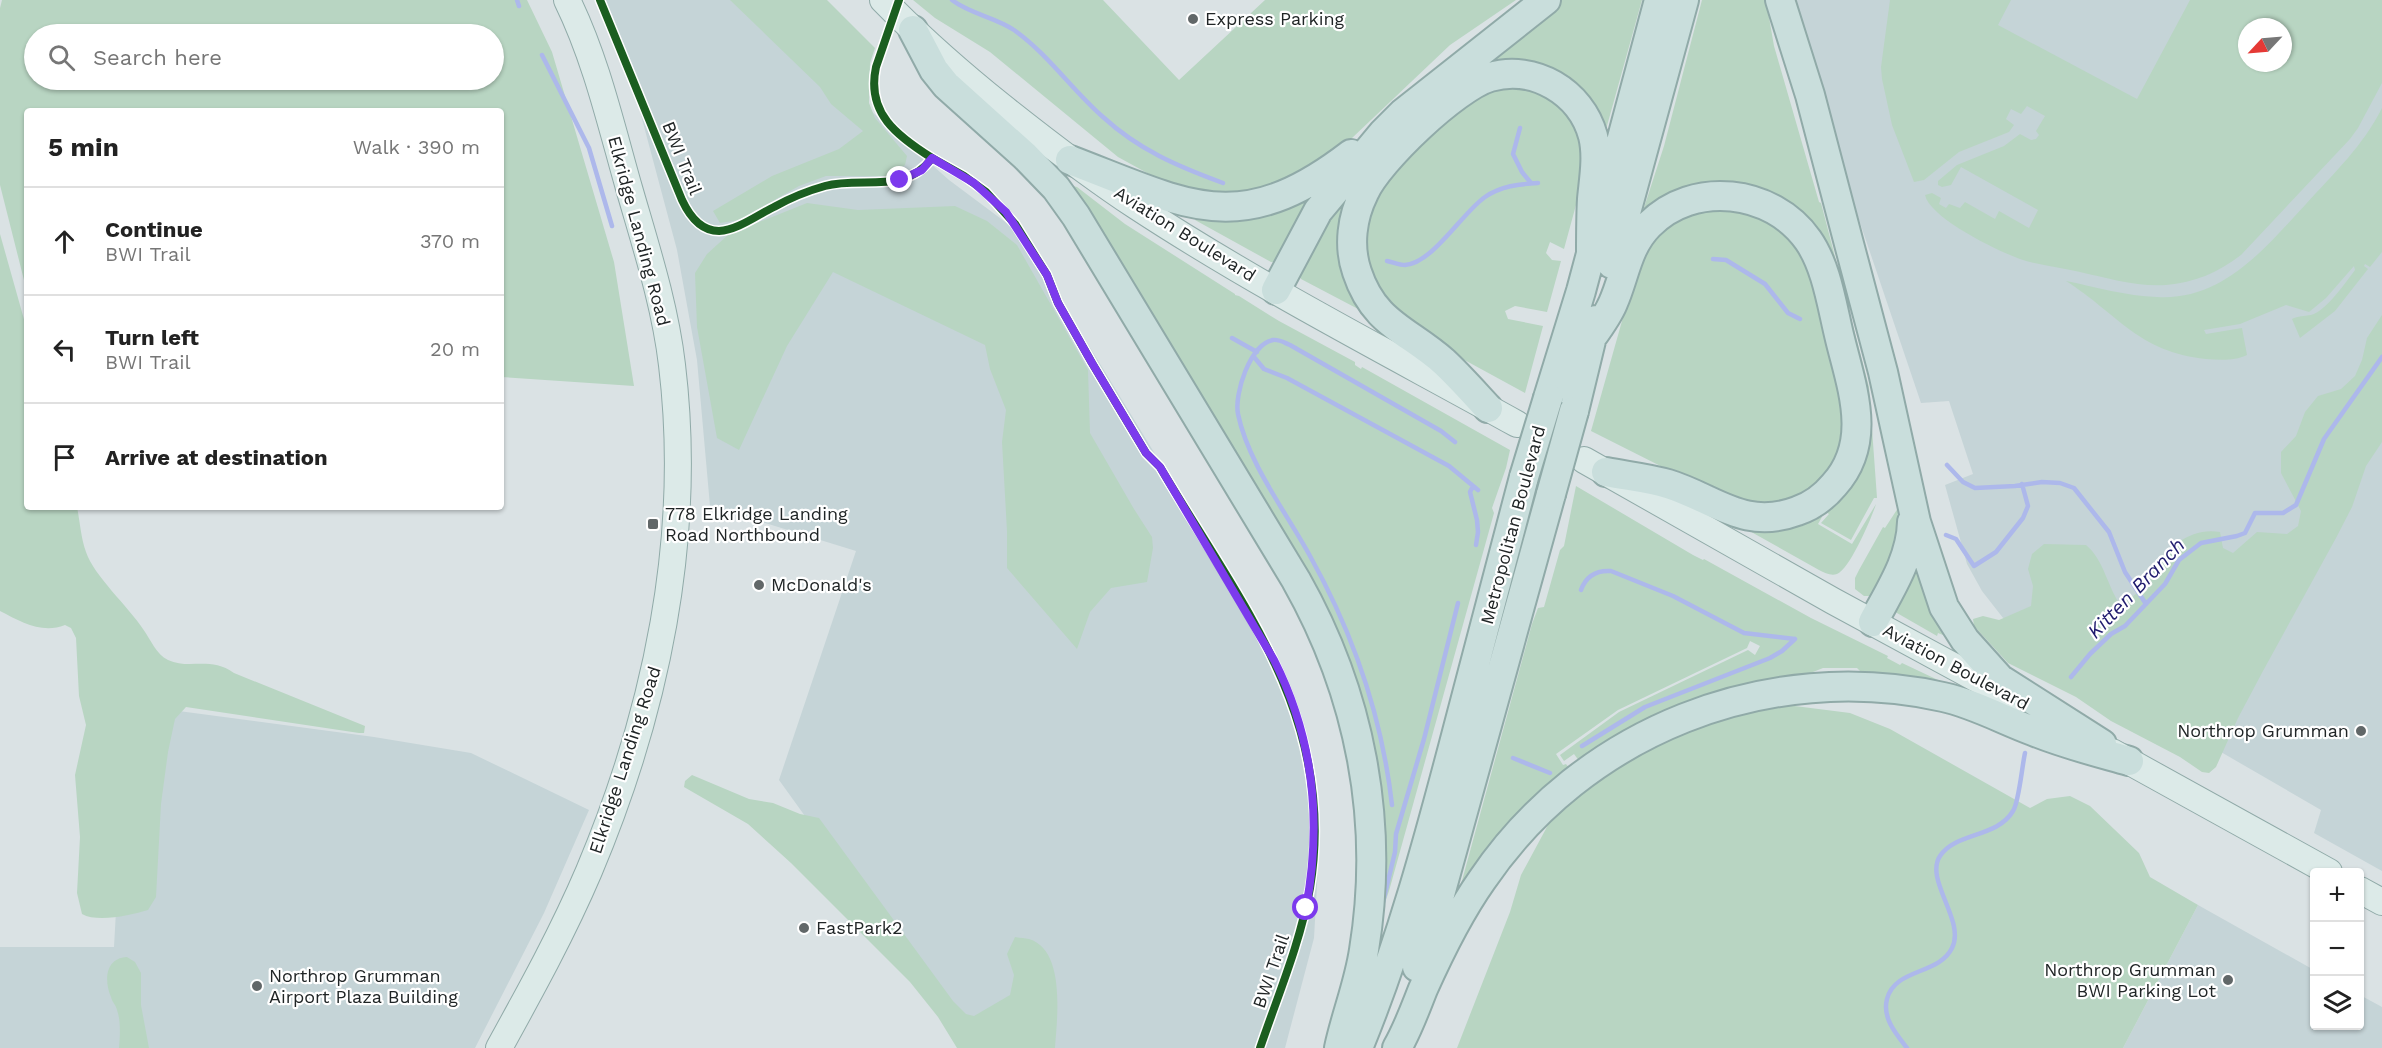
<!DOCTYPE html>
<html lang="en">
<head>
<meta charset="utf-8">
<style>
	body { margin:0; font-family:"Work Sans",sans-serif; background:#f6f6f6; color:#222 }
	.controls { position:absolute; right:18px; bottom:18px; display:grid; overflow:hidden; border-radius:6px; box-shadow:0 2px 4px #0004 }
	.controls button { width:54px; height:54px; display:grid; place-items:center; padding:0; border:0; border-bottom:2px solid #e0e0e0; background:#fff; color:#222; font:30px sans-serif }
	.compass { position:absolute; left:2238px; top:18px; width:54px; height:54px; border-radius:50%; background:#fff; box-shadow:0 2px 4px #0004; rotate:244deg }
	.stop { position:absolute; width:18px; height:18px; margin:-14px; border:4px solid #7c3aed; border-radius:50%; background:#fff }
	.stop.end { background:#7c3aed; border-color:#fff; box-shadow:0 2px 6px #0008 }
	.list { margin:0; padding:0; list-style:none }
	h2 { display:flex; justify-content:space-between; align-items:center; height:78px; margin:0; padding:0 24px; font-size:26px }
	h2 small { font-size:20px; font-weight:400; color:#767676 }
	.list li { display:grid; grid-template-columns:39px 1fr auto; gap:18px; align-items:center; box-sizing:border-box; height:108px; padding:0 24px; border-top:2px solid #e0e0e0 }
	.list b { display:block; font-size:22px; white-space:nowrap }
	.list p { margin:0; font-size:20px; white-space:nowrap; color:#767676 }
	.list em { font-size:20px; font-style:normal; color:#767676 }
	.icon { flex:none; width:33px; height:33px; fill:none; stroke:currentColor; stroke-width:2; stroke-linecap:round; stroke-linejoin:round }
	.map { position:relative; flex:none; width:2382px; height:1048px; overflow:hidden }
	.search { position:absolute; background:#fff; box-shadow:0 2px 4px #0004; left:24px; top:24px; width:480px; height:66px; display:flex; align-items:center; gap:15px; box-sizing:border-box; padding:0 21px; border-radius:33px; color:#767676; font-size:22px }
	.panel { position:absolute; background:#fff; box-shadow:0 2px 4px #0004; left:24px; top:108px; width:480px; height:402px; border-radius:6px }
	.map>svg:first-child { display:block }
	.built { fill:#c5d4d7; fill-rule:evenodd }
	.green { fill:#b8d5c2; fill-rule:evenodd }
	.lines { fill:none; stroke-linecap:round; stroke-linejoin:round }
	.stream { stroke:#adb8eb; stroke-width:4.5 }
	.major-casing { stroke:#90aaa8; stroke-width:28 }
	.highway-casing { stroke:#90aaa8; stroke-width:32 }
	.major { stroke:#dceae8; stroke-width:26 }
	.highway { stroke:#c9dedc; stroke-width:28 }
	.highway-bridge-casing { stroke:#90aaa8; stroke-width:32; stroke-linecap:butt }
	.highway-bridge { stroke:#c9dedc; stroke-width:28 }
	.cycleway-casing { stroke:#fff; stroke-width:11 }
	.cycleway { stroke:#1b5e20; stroke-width:8 }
	.route { stroke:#7c3aed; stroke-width:8 }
	.poi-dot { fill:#616768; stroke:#fff; stroke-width:2 }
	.labels { text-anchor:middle; stroke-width:4.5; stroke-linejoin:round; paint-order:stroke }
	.poi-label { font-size:18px; fill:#202526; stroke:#fff; text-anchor:start }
	.street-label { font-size:18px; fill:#202526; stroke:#fff }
	.water-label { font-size:20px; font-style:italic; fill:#201c6e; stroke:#fff }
</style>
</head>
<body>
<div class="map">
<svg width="2382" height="1048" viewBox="0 0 2382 1048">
	<rect width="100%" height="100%" fill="#dae2e4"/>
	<path class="built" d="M603 0H765L862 103 949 180 1020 233 1254 616 1290 697 1308 760 1319 849 1314 938 1285 1048H972L779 780 856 551 710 506 697 360 677 250 638 104Z
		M1783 0H2382V871L2314 833 2321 810 2014 632 1982 591 1967 564 1945 485 1973 474 1949 401 1921 403 1804 57ZM2247 27H2283V63H2247Z
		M156 708 374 737 471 753 589 810 544 913 475 1048H0V947H114L127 714Z
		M2198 905 2314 970V1026H2360V995L2382 1007V1048H2123Z"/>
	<path class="green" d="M2 0H527L552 52 614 262 634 386 501 377V111H27V292L0 185V8ZM494 34V80H34V34Z
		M730 0H827L875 48 870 63 869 103 875 118 907 156 905 165 888 176H826L799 186 739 220 720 223 713 211 772 176 839 149 863 131 831 104 820 87Z
		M913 0H1103L1179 80 1265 0H1516L1450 45 1332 157 1308 172 1228 200 1169 185 1118 157 990 52 935 18Z
		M1561 0H1642L1605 133 1523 65 1364 176 1351 294 1360 310 1301 279 1299 275 1328 207Z
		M1702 0H1766L1774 46 1819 202 1821 203 1869 387 1877 498H1874L1851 540 1821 523 1829 514 1823 510 1820 515 1822 517 1818 524 1852 544 1876 504C1872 517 1850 569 1837 574 1831 576 1825 573 1819 570L1737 524 1852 476 1828 265 1773 199 1640 220 1664 146Z
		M1890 0H2011L1998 25 2137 99 2190 0H2382V83L2358 128 2350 139 2241 255C2219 272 2194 283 2166 285 2137 287 2107 278 2080 272 2062 268 2044 266 2026 261 2003 254 1930 219 1925 195L1932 193 1941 198 1939 204 1946 208 1949 204 1960 208 1965 202 1995 219 1999 211 2029 228 2038 210 1961 167 1951 185 1942 187 1938 185V181L1957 165 2004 146 2020 134 2031 140 2036 139 2039 135 2036 131 2045 116 2027 106 2021 114 2011 109 2006 119 2014 125 2009 132 1959 152 1924 180 1914 182 1892 125 1882 79 1881 67ZM2247 27H2283V63H2247Z
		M1519 85 1561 102 1585 146 1579 194 1564 249 1550 242 1546 253 1552 260 1561 261 1547 312 1515 306 1505 311 1508 319 1543 326 1525 393 1415 333 1376 287 1362 239 1376 193 1421 143 1479 93Z
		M2382 108V252L2370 267 2365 264 2364 266 2368 269 2335 311 2300 338 2292 319C2298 316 2304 316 2311 315 2326 311 2346 282 2355 270L2354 266 2326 298 2309 312 2286 305 2240 324 2204 330 2206 334 2242 328 2247 355C2235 361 2219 360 2206 359 2138 352 2118 314 2066 281 2096 287 2126 296 2157 297 2223 301 2265 248 2306 204 2334 173 2363 146 2382 108Z
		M1327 181 1279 262H1271L1195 220 1198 213Z
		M1073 186 1077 187 1125 224 1235 294V295L1239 296 1279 321 1355 362V365L1361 369 1362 367 1510 450 1506 468 1492 508 1494 513 1389 891 1376 929 1364 720 1070 192Z
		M807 203 858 210 955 206 987 221 1017 245 1088 370 1090 433 1134 509 1152 537 1153 548 1147 582 1111 588 1090 612 1077 649 1007 568V531L1002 442 1006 410 990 369 985 345 833 272 787 346 739 450 717 438 697 327 695 273 707 254 729 234Z
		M1709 205 1773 219 1808 260 1849 427 1826 482 1779 507 1724 498 1591 431 1642 250 1656 229Z
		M0 234 27 330V507H77C80 522 81 538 86 552 94 576 128 606 143 629 151 640 156 654 168 660 189 670 210 656 234 673L365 726 364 733H359L186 707 175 719 168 752 161 804 156 897 148 910C131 915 98 923 82 914L77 893 80 837 75 775 86 725 79 696 76 638 71 628 65 625C42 634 21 622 0 611Z
		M2382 315V442L2366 466 2352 507 2336 538 2263 671 2238 718 2216 767 2209 773 2202 772 2180 757 2111 721 2076 697 2008 663 1974 626 1973 619 1983 616 1999 620 2031 606 2033 586 2028 569 2032 554 2044 544 2086 545C2104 560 2107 586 2121 606 2127 599 2142 591 2146 586 2150 581 2152 574 2155 569 2168 546 2192 527 2220 532L2223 548 2233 553 2257 532 2287 534 2298 526 2301 511 2281 473V452L2296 436 2305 412 2318 396 2341 389 2355 376 2362 360 2367 338Z
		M1576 486 1693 555 1703 560 1704 559 1811 618 1888 656 1887 658 1900 665 1902 663 1974 697 1865 676 1857 668H1823L1582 765 1574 754 1564 761 1560 755 1619 712 1748 650 1755 655 1760 646 1750 641 1747 648 1618 710 1556 754 1563 765 1566 764 1572 772 1457 899 1532 624 1538 608 1544 607 1560 550 1564 546Z
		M1900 505 1904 538 1872 596H1864L1855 589V578L1859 570 1883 527 1885 528Z
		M1916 556 1947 632 1943 635 1938 633 1937 636 1890 609Z
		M1779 704 1850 713 1890 729 2030 808 2047 799 2070 796 2090 806 2139 853 2150 877 2198 905 2123 1048H1457L1510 912 1521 875 1555 812 1662 729Z
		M692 775 749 799 773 803 800 814 819 818 953 1001 966 1014 974 1016 1010 995 1014 975 1007 954 1015 937C1019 938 1025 938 1029 939 1066 950 1057 1019 1055 1048H957L938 1017 910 982 791 863 748 824 684 787 685 781Z
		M127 957 135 962 141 973V1005L149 1048H119C120 1036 121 1021 117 1010 116 1005 112 1002 111 997 104 981 105 958 127 957Z"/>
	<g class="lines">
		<path class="stream" d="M517 0 519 6
			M952 0C970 14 995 17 1014 30 1048 54 1072 90 1103 117 1139 150 1177 166 1223 183
			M542 55 589 148 612 226
			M1520 128 1513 154 1522 172 1531 183
			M1713 259 1726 260 1765 284 1788 313 1800 319
			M1387 261C1393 262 1399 265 1405 265 1433 263 1462 213 1485 197 1501 186 1519 184 1538 183
			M1232 338 1257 352
			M1254 357 1264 369 1287 378 1449 466 1478 490
			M1947 465 1963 482 1975 488 2015 486 2042 482 2060 483 2074 488 2109 532 2125 572 2146 604
			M1473 486 1470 492 1477 520 1478 532 1476 545
			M1946 535 1956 539 1974 566 1996 552 2023 518 2028 506 2022 484
			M1581 590C1586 576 1596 570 1611 571L1673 596 1744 633 1795 639
			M2071 677 2090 654 2111 634 2125 626 2165 584 2179 560 2201 543 2237 536 2245 533 2255 513H2283L2296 505 2324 439 2382 357
			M1582 746 1645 707 1770 658 1782 651 1795 639
			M1513 758 1550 773
			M1392 805C1382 717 1353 633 1310 556 1286 512 1248 463 1238 414 1234 394 1250 344 1273 340 1279 339 1285 343 1290 345L1441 431 1455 442
			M1383 902 1395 852 1396 834 1424 739 1458 603
			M1907 1048C1896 1034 1882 1018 1887 999 1895 968 1939 975 1952 948 1966 921 1924 880 1940 856 1956 832 1997 838 2013 811 2019 802 2022 766 2025 753"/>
		<defs>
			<path id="major" d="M883 0C920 38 960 73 1001 106 1045 141 1089 175 1136 206 1258 286 1389 353 1517 424
				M1584 460 1833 601 2014 699
				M2112 752 2329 872
				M2360 890 2382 902
				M499 1048C531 990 563 932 589 871 656 712 693 538 672 365 665 305 646 247 629 188 611 125 596 59 567 0"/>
			<path id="highway" d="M1780 0 1810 95 1848 240 1883 372 1916 522 1944 607 1965 640 2000 679 2102 744
				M913 30 934 70 946 85 1025 156 1056 188 1076 216 1296 580C1360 693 1385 821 1364 950 1359 984 1346 1015 1339 1048
				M1070 160C1188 205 1239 240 1351 154
				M1612 264 1684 0
				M1276 290 1318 211 1383 133 1403 113 1546 0
				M1592 337C1600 326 1608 315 1613 303 1625 276 1627 247 1649 225 1693 180 1772 189 1808 240 1827 267 1832 307 1840 339 1852 388 1873 442 1834 485 1824 497 1812 506 1797 511 1744 531 1714 498 1668 484 1648 478 1626 476 1606 472
				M1548 398 1581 291 1659 0
				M1488 408C1474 393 1459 376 1444 362 1408 330 1374 324 1357 272 1348 246 1352 217 1364 193 1378 161 1456 87 1490 77 1534 64 1581 92 1593 136 1598 156 1594 178 1592 199 1591 217 1591 236 1591 254
				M1574 411 1596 320
				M1873 622C1890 590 1911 559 1912 522
				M1417 967 1436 909 1551 494
				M1358 1048C1400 946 1429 839 1457 732 1479 647 1502 562 1524 477
				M1397 1048C1408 1029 1415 1009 1423 989 1440 951 1458 914 1482 880 1583 731 1767 658 1943 697 1975 704 2003 720 2033 731 2064 744 2097 752 2129 761"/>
		</defs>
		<use href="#major" class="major-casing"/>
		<use href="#highway" class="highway-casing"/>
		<use href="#major" class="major"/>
		<use href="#highway" class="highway"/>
		<defs>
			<path id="highway-bridge" d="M1524 477 1548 398
				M1551 494 1574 411"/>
		</defs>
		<use href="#highway-bridge" class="highway-bridge-casing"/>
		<use href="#highway-bridge" class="highway-bridge"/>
		<defs>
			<path id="cycleway" d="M600 0 682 200C689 215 700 231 719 231 738 230 757 215 774 207 790 198 807 191 825 186 862 176 905 195 932 158L964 176 986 192 1015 224 1047 275 1058 303 1092 363 1146 453 1160 467C1240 603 1338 719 1310 888 1300 944 1278 995 1260 1048
				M899 0 876 67C866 113 897 136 932 158"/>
		</defs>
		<use href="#cycleway" class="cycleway-casing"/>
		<use href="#cycleway" class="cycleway"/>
	</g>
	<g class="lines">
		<path class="route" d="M900 180 922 170 932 158 974 183 1006 212 1047 275 1058 303 1092 363 1146 453 1160 467 1274 660C1314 739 1322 822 1306 908"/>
	</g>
	<g class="poi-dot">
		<circle cx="1193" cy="19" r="6"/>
		<rect x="647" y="518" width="12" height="12" rx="3"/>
		<circle cx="759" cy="585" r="6"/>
		<circle cx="2361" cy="731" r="6"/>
		<circle cx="804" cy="928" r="6"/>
		<circle cx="2228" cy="980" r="6"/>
		<circle cx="257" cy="986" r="6"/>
	</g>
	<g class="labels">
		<g class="poi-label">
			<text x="1205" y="25">Express Parking</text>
			<text x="665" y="520">778 Elkridge Landing<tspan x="665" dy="21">Road Northbound</tspan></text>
			<text x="771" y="591">McDonald's</text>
			<text x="2349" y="737" text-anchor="end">Northrop Grumman</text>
			<text x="816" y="934">FastPark2</text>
			<text x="2216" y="976" text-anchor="end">Northrop Grumman<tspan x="2216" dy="21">BWI Parking Lot</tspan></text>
			<text x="269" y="982">Northrop Grumman<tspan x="269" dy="21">Airport Plaza Building</tspan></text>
		</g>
		<g class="street-label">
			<text transform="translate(682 158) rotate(68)" y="6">BWI Trail</text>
			<text transform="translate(639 231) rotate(75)" y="6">Elkridge Landing Road</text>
			<text transform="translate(1185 234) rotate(32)" y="6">Aviation Boulevard</text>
			<text transform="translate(1513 525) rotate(-75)" y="6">Metropolitan Boulevard</text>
			<text transform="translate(1956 667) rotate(28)" y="6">Aviation Boulevard</text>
			<text transform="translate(625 760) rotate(-72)" y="6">Elkridge Landing Road</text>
			<text transform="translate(1271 971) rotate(-71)" y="6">BWI Trail</text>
		</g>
		<g class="water-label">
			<text transform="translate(2136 588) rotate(-46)" y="7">Kitten Branch</text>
		</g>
	</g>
</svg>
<div class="controls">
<button>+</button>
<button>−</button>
<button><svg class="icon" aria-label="layers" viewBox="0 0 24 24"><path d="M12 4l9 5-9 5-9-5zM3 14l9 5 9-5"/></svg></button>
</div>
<svg class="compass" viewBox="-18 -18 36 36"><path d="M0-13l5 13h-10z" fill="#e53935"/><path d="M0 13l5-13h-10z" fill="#767676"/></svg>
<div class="stop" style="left:1306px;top:908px"></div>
<div class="stop end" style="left:900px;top:180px"></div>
<div class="search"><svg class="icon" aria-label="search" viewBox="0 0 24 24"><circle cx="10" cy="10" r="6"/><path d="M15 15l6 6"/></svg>Search here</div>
<section class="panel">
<h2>5 min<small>Walk · 390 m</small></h2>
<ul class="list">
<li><svg class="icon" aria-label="ahead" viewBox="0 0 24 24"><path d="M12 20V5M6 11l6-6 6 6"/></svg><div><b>Continue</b><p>BWI Trail</p></div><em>370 m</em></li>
<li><svg class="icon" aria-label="left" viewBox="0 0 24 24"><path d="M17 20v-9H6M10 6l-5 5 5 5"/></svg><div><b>Turn left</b><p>BWI Trail</p></div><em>20 m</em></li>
<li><svg class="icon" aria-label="arrive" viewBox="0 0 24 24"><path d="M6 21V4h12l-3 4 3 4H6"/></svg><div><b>Arrive at destination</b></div></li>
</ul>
</section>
</div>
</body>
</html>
